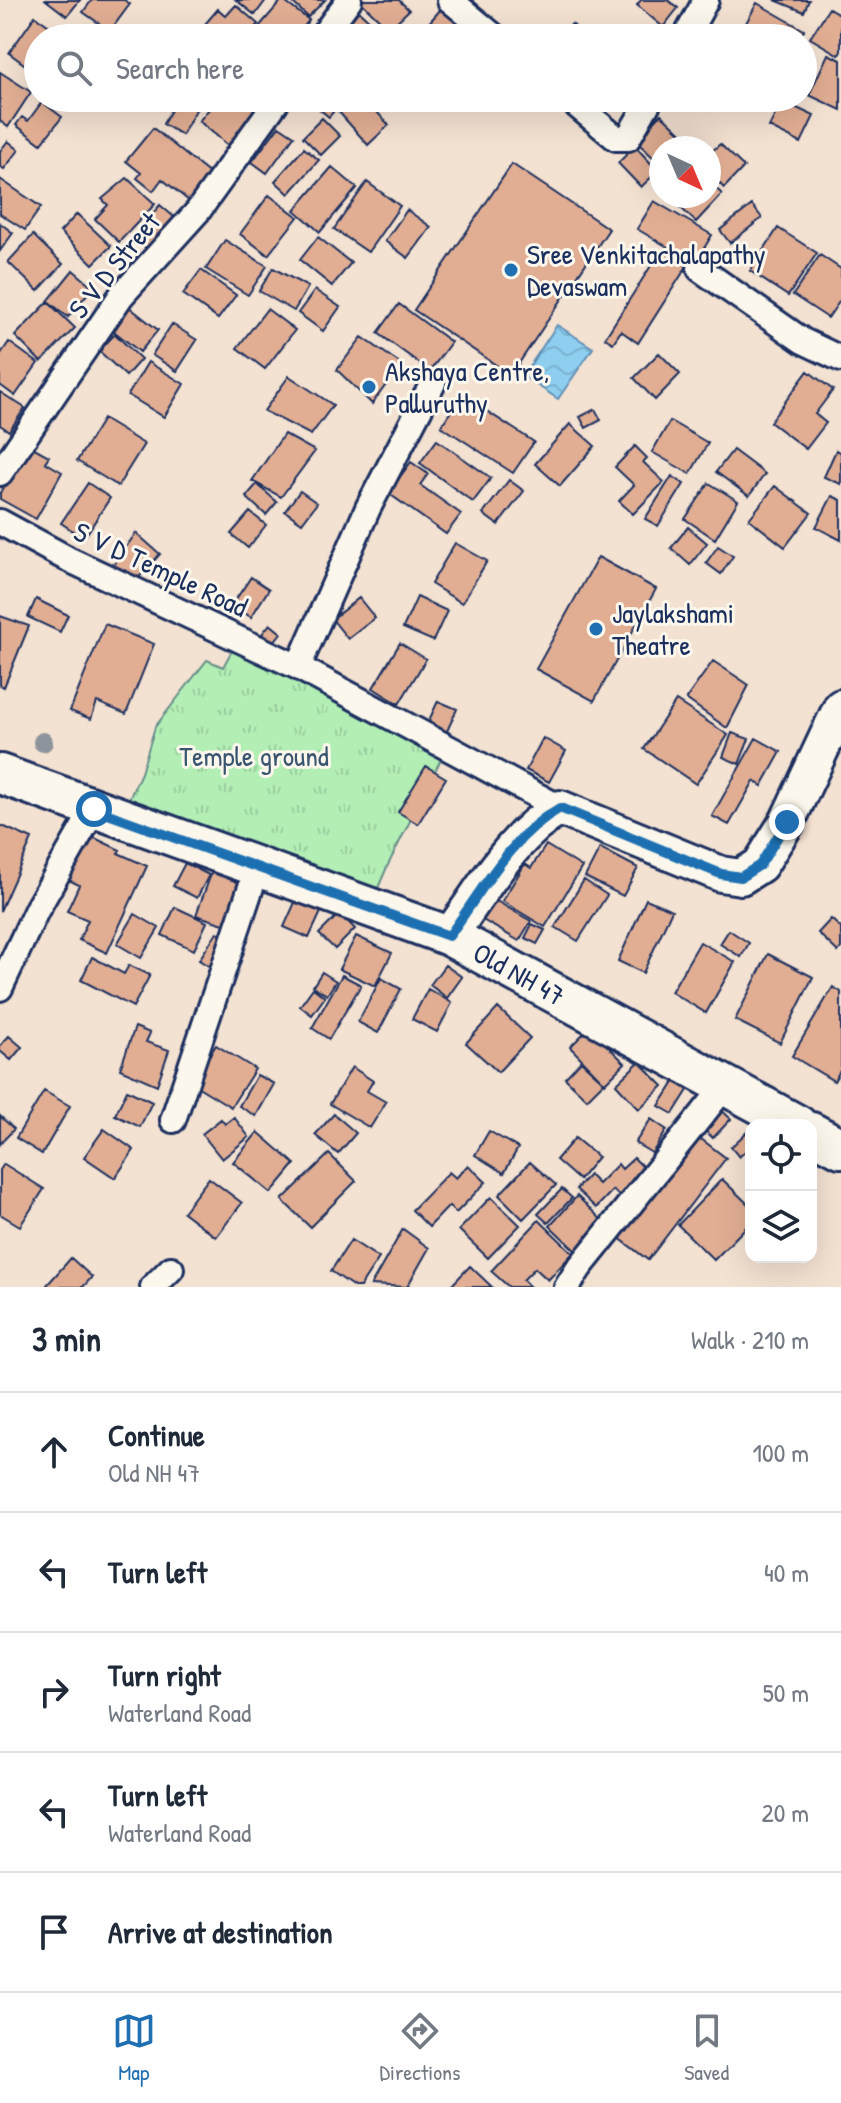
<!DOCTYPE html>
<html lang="en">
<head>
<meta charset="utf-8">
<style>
	body { margin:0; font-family:"Patrick Hand",sans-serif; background:#f6f6f7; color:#1f2937 }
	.controls { position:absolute; right:24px; bottom:24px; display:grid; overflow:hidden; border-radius:16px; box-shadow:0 8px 32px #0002 }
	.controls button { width:72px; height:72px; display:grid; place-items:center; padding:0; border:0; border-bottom:2px solid #e0e1e3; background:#fff; color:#1f2937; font:40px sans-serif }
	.compass { position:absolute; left:649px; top:136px; width:72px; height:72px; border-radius:50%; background:#fff; box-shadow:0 8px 32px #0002; rotate:136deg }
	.stop { position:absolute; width:24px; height:24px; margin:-18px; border:6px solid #1f6fb2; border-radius:50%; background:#fff }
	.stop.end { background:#1f6fb2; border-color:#fff; box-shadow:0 2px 8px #0008 }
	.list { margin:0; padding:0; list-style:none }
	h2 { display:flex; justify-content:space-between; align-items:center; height:104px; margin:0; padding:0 32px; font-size:34px }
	h2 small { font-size:26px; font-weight:400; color:#747a83 }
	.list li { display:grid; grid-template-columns:52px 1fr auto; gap:24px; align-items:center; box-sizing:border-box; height:120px; padding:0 32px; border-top:2px solid #e0e1e3 }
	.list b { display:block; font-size:30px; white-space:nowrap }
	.list p { margin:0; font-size:26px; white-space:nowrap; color:#747a83 }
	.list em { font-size:26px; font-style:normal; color:#747a83 }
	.icon { flex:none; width:44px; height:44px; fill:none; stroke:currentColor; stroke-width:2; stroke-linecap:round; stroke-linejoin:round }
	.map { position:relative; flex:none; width:841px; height:1287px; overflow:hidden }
	.search { position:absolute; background:#fff; box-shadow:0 8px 32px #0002; left:24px; right:24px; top:24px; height:88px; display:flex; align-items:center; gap:20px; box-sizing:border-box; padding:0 28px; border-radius:44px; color:#747a83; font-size:30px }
	.sheet { height:704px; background:#fff }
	nav { display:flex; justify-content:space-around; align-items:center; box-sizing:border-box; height:112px; border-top:2px solid #e0e1e3; background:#fff; font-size:22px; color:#747a83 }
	nav a { display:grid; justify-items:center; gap:4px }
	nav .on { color:#1f6fb2 }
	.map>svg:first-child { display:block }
	.grass { fill:url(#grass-tufts); stroke:#678f8a; stroke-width:2 }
	.water { fill:url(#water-waves); stroke:#608eb5; stroke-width:2 }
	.building { fill:#e1ae93; stroke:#1b2f5e; stroke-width:2 }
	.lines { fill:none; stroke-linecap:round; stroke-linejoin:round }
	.street-casing { stroke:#1b2f5e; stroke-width:30 }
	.secondary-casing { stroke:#1b2f5e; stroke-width:40 }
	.primary-casing { stroke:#1b2f5e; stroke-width:44 }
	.street { stroke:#fbf7ec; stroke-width:24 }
	.secondary { stroke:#fbf7ec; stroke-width:34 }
	.primary { stroke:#fbf7ec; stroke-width:38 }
	.tree { fill:#8d949b }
	.route { stroke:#1f6fb2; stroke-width:10 }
	.poi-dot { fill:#1f6fb2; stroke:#fbf7ec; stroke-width:3 }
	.labels { text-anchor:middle; stroke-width:6; stroke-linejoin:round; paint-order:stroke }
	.poi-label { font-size:28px; fill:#1b2f5e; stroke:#fbf7ec; text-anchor:start }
	.street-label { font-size:28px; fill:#1b2f5e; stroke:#fbf7ec }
	.park-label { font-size:28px; fill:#39556f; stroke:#fbf7ec }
</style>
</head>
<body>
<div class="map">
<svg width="841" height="1287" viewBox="0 0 841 1287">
	<defs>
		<pattern id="grass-tufts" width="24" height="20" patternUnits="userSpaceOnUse" patternTransform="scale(2)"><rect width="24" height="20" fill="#b3efb5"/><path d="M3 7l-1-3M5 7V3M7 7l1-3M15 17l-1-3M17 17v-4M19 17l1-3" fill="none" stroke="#99cd9e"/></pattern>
		<pattern id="water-waves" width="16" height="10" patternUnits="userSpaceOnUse" patternTransform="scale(2)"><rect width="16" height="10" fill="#8eceef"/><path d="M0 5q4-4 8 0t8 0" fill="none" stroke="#7ab1cf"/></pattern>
	</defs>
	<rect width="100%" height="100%" fill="#f3e1d1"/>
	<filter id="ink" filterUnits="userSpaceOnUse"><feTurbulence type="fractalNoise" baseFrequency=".0125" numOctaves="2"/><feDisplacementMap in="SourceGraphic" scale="16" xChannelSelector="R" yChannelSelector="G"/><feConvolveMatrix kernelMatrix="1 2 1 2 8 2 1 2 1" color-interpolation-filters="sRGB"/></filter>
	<g filter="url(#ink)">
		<path class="grass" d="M235 645 450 741 387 867 372 902 124 810 141 773 155 727 207 660 223 667Z"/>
		<path class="water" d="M557 325 593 348 558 399 523 376Z"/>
		<path class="building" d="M46 0H80L67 16Z
			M92 0H124L130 4 110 31 83 12Z
			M236 0H266L255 15Z
			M282 0 309 20 295 38H270L258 28Z
			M290 0H325L308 17Z
			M363 0H399L409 10 389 29 361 2Z
			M641 0H668L678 8 663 27 637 5Z
			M775 0H809L804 12Z
			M757 3 804 30 799 38H747L740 34Z
			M236 5 258 24 246 38H193L218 9 226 16Z
			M829 8 841 15V51L839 55 810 38Z
			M441 9 471 36 469 38H423L419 34Z
			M359 11 388 38H341L337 34Z
			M35 16 62 35 59 38H38V67L35 72 9 53Z
			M572 24 587 38H558Z
			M828 54 841 60V110L809 95Z
			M0 72 31 92 8 127 0 121Z
			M178 98 197 108 182 135 163 124Z
			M218 98H247L260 109 229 146 199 121Z
			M306 98H344L329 117Z
			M352 98H364L389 125 368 145 338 111Z
			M782 101 814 116 801 143 769 127Z
			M42 102 62 117 41 144 16 125 22 117 28 121Z
			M661 114 695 146 661 148V165L636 141Z
			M322 118 340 136 321 155 303 137Z
			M279 126 294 136 267 173 252 162Z
			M153 128 211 175 189 201 162 179 153 191 137 178 141 173 126 161Z
			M8 141 19 150 4 169 0 166V151Z
			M720 144 744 167 724 188 709 173V154Z
			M635 146 658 171 641 187 618 163Z
			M304 148 319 160 289 194 275 181Z
			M512 164 609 229 511 375 414 310Z
			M332 167 357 188 320 232 295 210Z
			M127 178 155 204 119 242 95 219 108 205 102 199Z
			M0 179 41 207 25 230 0 214Z
			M367 182 400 206 368 252 334 229Z
			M709 182 722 194 696 222 670 198 709 196Z
			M269 195 298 217 268 255 240 234Z
			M654 201 712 235 695 263 637 229Z
			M160 205 180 222 153 254 133 237Z
			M752 205 762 218 730 243 720 230Z
			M407 210 431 227 408 258 385 241Z
			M77 214 111 246 93 264 60 232Z
			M0 223 13 233 0 251Z
			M778 228 817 253 788 296 750 271Z
			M33 235 63 264 38 291 8 262Z
			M318 237 351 263 332 286 300 260Z
			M225 240 267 266 248 295 206 269Z
			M661 250 687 266 638 343 621 331 613 343 605 338Z
			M820 255 841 269V299L828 318 793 295Z
			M273 268 308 287 294 311 259 291Z
			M73 270 93 287 68 317 48 301Z
			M201 270 236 295 218 319 183 294Z
			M315 290 340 307 323 331 298 313Z
			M48 302 75 328 41 362 15 336Z
			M399 304 451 342 430 371 378 333Z
			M128 306 158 330 140 352 110 328Z
			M267 309 295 330 265 369 237 348Z
			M172 324 197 340 177 371 152 355Z
			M115 334 141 359 126 376 99 351Z
			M362 337 401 364 372 404 337 370Z
			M9 342 38 363 15 396 0 385V355Z
			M659 353 680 374 655 400 634 378Z
			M148 362 184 384 164 417 128 395Z
			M808 371 833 390 815 414 826 423 806 449 770 422Z
			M289 376 333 405 311 435 264 411Z
			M0 392 25 408 9 431 0 425Z
			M462 395 534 442 513 473 441 426Z
			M595 409 601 420 586 428 580 417Z
			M103 419 144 444 118 486 77 461Z
			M670 421 708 443 690 474 652 452Z
			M570 424 595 446 560 486 535 464Z
			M284 434 315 451 281 497 252 481Z
			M437 440 491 478 473 502 420 463Z
			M27 444 49 456 45 462 62 472 36 519 0 499V493Z
			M635 446 647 458 643 462 664 482 633 514 619 501 634 485 615 467Z
			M733 450 765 474 749 496 716 472Z
			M836 450 841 453V484L824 477Z
			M411 462 428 474 420 485 461 514 446 534 388 493Z
			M672 476 684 484 658 526 645 519Z
			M509 480 524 491 498 525 483 514Z
			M88 483 110 498 84 538 61 523Z
			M709 483 738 501 715 539 685 519Z
			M257 484 277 502 266 515 246 497Z
			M775 486 811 513 785 547 749 519Z
			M300 491 317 503 302 523 285 511Z
			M832 496 841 500V540L816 527Z
			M250 512 266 525 248 548 231 534Z
			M688 527 707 543 690 565 671 548Z
			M136 533 160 554 134 583 112 567Z
			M455 543 487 561 462 603 431 584Z
			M718 546 733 556 721 574 706 563Z
			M598 557 656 589 594 701 536 669Z
			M251 577 269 589 251 617 232 605Z
			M417 597 447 611 433 641 403 628Z
			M359 598 375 618 348 639 332 619Z
			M36 599 68 615 60 632 28 617Z
			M0 616 29 626 4 687 0 685Z
			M105 624 154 644 126 714 97 702 91 719 70 711Z
			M270 624 281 633 269 648 258 639Z
			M400 643 426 659 399 704 373 688Z
			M713 661 749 685 727 728 686 699Z
			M438 701 457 709 443 740 424 731Z
			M676 701 728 735 696 784 644 749Z
			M732 733 749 739 739 764 723 757Z
			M543 738 566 751 549 782 526 770Z
			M756 738 781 752 762 786 754 781 729 825 712 816Z
			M426 766 446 778 418 824 398 812Z
			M0 825 32 839 0 911Z
			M84 833 120 850 118 853 147 866 107 953 79 940 88 920 67 911 79 885 63 877Z
			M546 845 582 867 545 927 502 901 525 864 531 868Z
			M600 848 638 868 623 896 585 877Z
			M185 863 209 875 197 898 173 886Z
			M214 866 246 876 230 926 196 915Z
			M584 880 607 895 578 941 555 927Z
			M486 895 531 921 519 941 474 915Z
			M646 899 672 910 643 973 618 961Z
			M296 900 321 912 309 938 284 927Z
			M175 907 207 922 194 950 162 935Z
			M340 913 355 929 335 949 319 934Z
			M135 914 159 928 141 958 117 944Z
			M831 919 841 928V948L838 952 818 933Z
			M532 924 545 930 537 944 525 938Z
			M729 930 749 943 741 957 720 944Z
			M217 932 229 940 212 968 199 960Z
			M356 936 392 953 375 986 339 969Z
			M700 942 735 962 706 1013 671 992Z
			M768 954 813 977 780 1043 735 1020Z
			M92 957 124 974 129 965 150 975 133 1007 81 980Z
			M445 965 462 977 447 998 430 985Z
			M322 972 336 981 327 995 313 986Z
			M342 975 361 985 329 1039 312 1028Z
			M381 978 401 989 378 1033 358 1022Z
			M833 987 841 992V1069L834 1081 792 1056Z
			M313 988 325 997 312 1015 300 1006Z
			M428 989 452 1003 437 1032 412 1019Z
			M498 1008 530 1038 498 1072 466 1043Z
			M135 1027 150 1033 146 1042 169 1050 157 1085 120 1069Z
			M589 1028 625 1063 605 1083 570 1047Z
			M9 1036 22 1047 11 1060 0 1051V1046Z
			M216 1045 255 1069 231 1107 192 1083Z
			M581 1061 604 1082 587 1099 565 1078Z
			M639 1062 663 1086 639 1109 616 1084Z
			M352 1067 373 1081 367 1091 386 1102 370 1128 330 1104Z
			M257 1075 274 1084 256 1116 239 1106Z
			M675 1081 688 1090 673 1114 659 1106Z
			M127 1090 152 1102 140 1127 115 1115Z
			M44 1091 70 1106 42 1154 16 1138Z
			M716 1105 731 1119 713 1138 698 1124Z
			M334 1114 356 1133 338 1154 315 1135Z
			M0 1116 14 1129 0 1144Z
			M234 1117 249 1137 222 1159 202 1134 221 1119 225 1124Z
			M651 1119 667 1130 652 1153 635 1143Z
			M104 1129 134 1150 115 1178 84 1157Z
			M489 1131 518 1148 504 1173 475 1155Z
			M748 1131 751 1134V1146L739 1157 731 1147Z
			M258 1132 295 1164 271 1193 233 1162Z
			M692 1132 726 1158 648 1260 614 1234Z
			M575 1138 598 1157 579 1180 556 1160Z
			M329 1154 356 1181 310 1227 282 1200Z
			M634 1158 650 1174 624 1201 613 1190 596 1208 576 1189 589 1175 598 1184 618 1164 622 1169Z
			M530 1162 556 1185 523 1219 499 1195Z
			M4 1164 44 1189 20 1226 0 1214V1170Z
			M468 1165 486 1182 456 1213 449 1206 429 1227 412 1210 449 1172 456 1178Z
			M209 1178 242 1203 216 1237 183 1212Z
			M722 1179 751 1207V1222L714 1260 678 1225Z
			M562 1189 572 1198 548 1223 538 1214Z
			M577 1196 609 1227 581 1256 550 1226Z
			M491 1197 520 1225 488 1258 459 1230Z
			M539 1220 573 1253 548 1280 535 1268 523 1280 530 1287H509L491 1271Z
			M403 1229 429 1248 407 1287 371 1285Z
			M351 1240 379 1258 360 1287H354L331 1271Z
			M71 1258 92 1277 83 1287H49L47 1285Z
			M470 1266 492 1287H450Z"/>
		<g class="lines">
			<defs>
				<path id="street" d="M450 0 496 38
					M321 38 349 0
					M685 38 706 0
					M568 98 616 138H628L651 98
					M700 269 803 341 841 359
					M0 473 121 296 198 211 279 98
					M0 522 68 559 298 667 560 808
					M298 667 368 508 433 383
					M0 988 37 909 94 809
					M173 1120 257 869
					M153 1287 171 1269
					M567 1287 579 1268 725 1086"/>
				<path id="secondary" d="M449 936C482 892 511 835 560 808L721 874 741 877 760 865 787 822 841 707"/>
				<path id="primary" d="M0 774 449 936 798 1125
					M811 1132 841 1148"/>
			</defs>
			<use href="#street" class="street-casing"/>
			<use href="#secondary" class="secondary-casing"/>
			<use href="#primary" class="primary-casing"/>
			<use href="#street" class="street"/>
			<use href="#secondary" class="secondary"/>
			<use href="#primary" class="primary"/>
		</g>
		<circle class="tree" cx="43" cy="742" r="10"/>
	</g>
	<g class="lines" filter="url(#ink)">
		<path class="route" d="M94 809 449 936C482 891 511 835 560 808L721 874 741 877 760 865 787 822"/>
	</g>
	<g class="poi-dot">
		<circle cx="511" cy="270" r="8"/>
		<circle cx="369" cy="387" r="8"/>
		<circle cx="596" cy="629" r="8"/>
	</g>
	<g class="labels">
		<g class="poi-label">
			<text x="527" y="264">Sree Venkitachalapathy<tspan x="527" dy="32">Devaswam</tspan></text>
			<text x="385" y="381">Akshaya Centre,<tspan x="385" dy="32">Palluruthy</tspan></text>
			<text x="612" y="623">Jaylakshami<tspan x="612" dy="32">Theatre</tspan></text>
		</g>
		<g class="street-label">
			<text transform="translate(114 265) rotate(-51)" y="10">S V D Street</text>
			<text transform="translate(161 569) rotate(25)" y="10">S V D Temple Road</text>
			<text transform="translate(519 974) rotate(29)" y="10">Old NH 47</text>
		</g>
		<g class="park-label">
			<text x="254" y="766">Temple ground</text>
		</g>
	</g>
</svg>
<div class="controls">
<button><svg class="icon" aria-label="locate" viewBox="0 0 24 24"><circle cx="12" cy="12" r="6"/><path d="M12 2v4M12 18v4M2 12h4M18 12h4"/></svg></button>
<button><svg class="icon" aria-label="layers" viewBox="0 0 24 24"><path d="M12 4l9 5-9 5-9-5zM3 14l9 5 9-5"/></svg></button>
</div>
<svg class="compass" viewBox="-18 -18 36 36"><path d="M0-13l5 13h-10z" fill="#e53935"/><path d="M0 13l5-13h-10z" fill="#747a83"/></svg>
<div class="stop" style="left:94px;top:809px"></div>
<div class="stop end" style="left:787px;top:822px"></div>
<div class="search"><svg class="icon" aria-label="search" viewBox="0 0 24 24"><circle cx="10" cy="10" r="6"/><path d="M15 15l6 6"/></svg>Search here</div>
</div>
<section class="sheet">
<h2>3 min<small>Walk · 210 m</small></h2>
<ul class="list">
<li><svg class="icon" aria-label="ahead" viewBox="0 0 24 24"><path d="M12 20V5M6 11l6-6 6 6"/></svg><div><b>Continue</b><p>Old NH 47</p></div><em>100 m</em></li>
<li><svg class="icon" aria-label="left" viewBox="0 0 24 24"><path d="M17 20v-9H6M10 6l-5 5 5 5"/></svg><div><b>Turn left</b></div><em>40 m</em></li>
<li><svg class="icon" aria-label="right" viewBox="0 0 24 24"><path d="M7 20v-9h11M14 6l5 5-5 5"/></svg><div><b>Turn right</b><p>Waterland Road</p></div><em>50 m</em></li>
<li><svg class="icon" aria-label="left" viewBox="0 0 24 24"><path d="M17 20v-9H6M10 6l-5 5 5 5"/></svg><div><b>Turn left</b><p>Waterland Road</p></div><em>20 m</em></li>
<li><svg class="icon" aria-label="arrive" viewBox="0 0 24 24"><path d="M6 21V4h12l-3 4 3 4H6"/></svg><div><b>Arrive at destination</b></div></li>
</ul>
</section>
<nav>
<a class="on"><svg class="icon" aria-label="map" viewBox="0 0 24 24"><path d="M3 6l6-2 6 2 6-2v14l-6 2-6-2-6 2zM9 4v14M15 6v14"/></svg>Map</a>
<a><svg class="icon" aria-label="directions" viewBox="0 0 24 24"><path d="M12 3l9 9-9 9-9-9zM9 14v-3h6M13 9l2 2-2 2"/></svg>Directions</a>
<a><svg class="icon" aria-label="saved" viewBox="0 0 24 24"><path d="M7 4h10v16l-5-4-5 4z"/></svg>Saved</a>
</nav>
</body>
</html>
